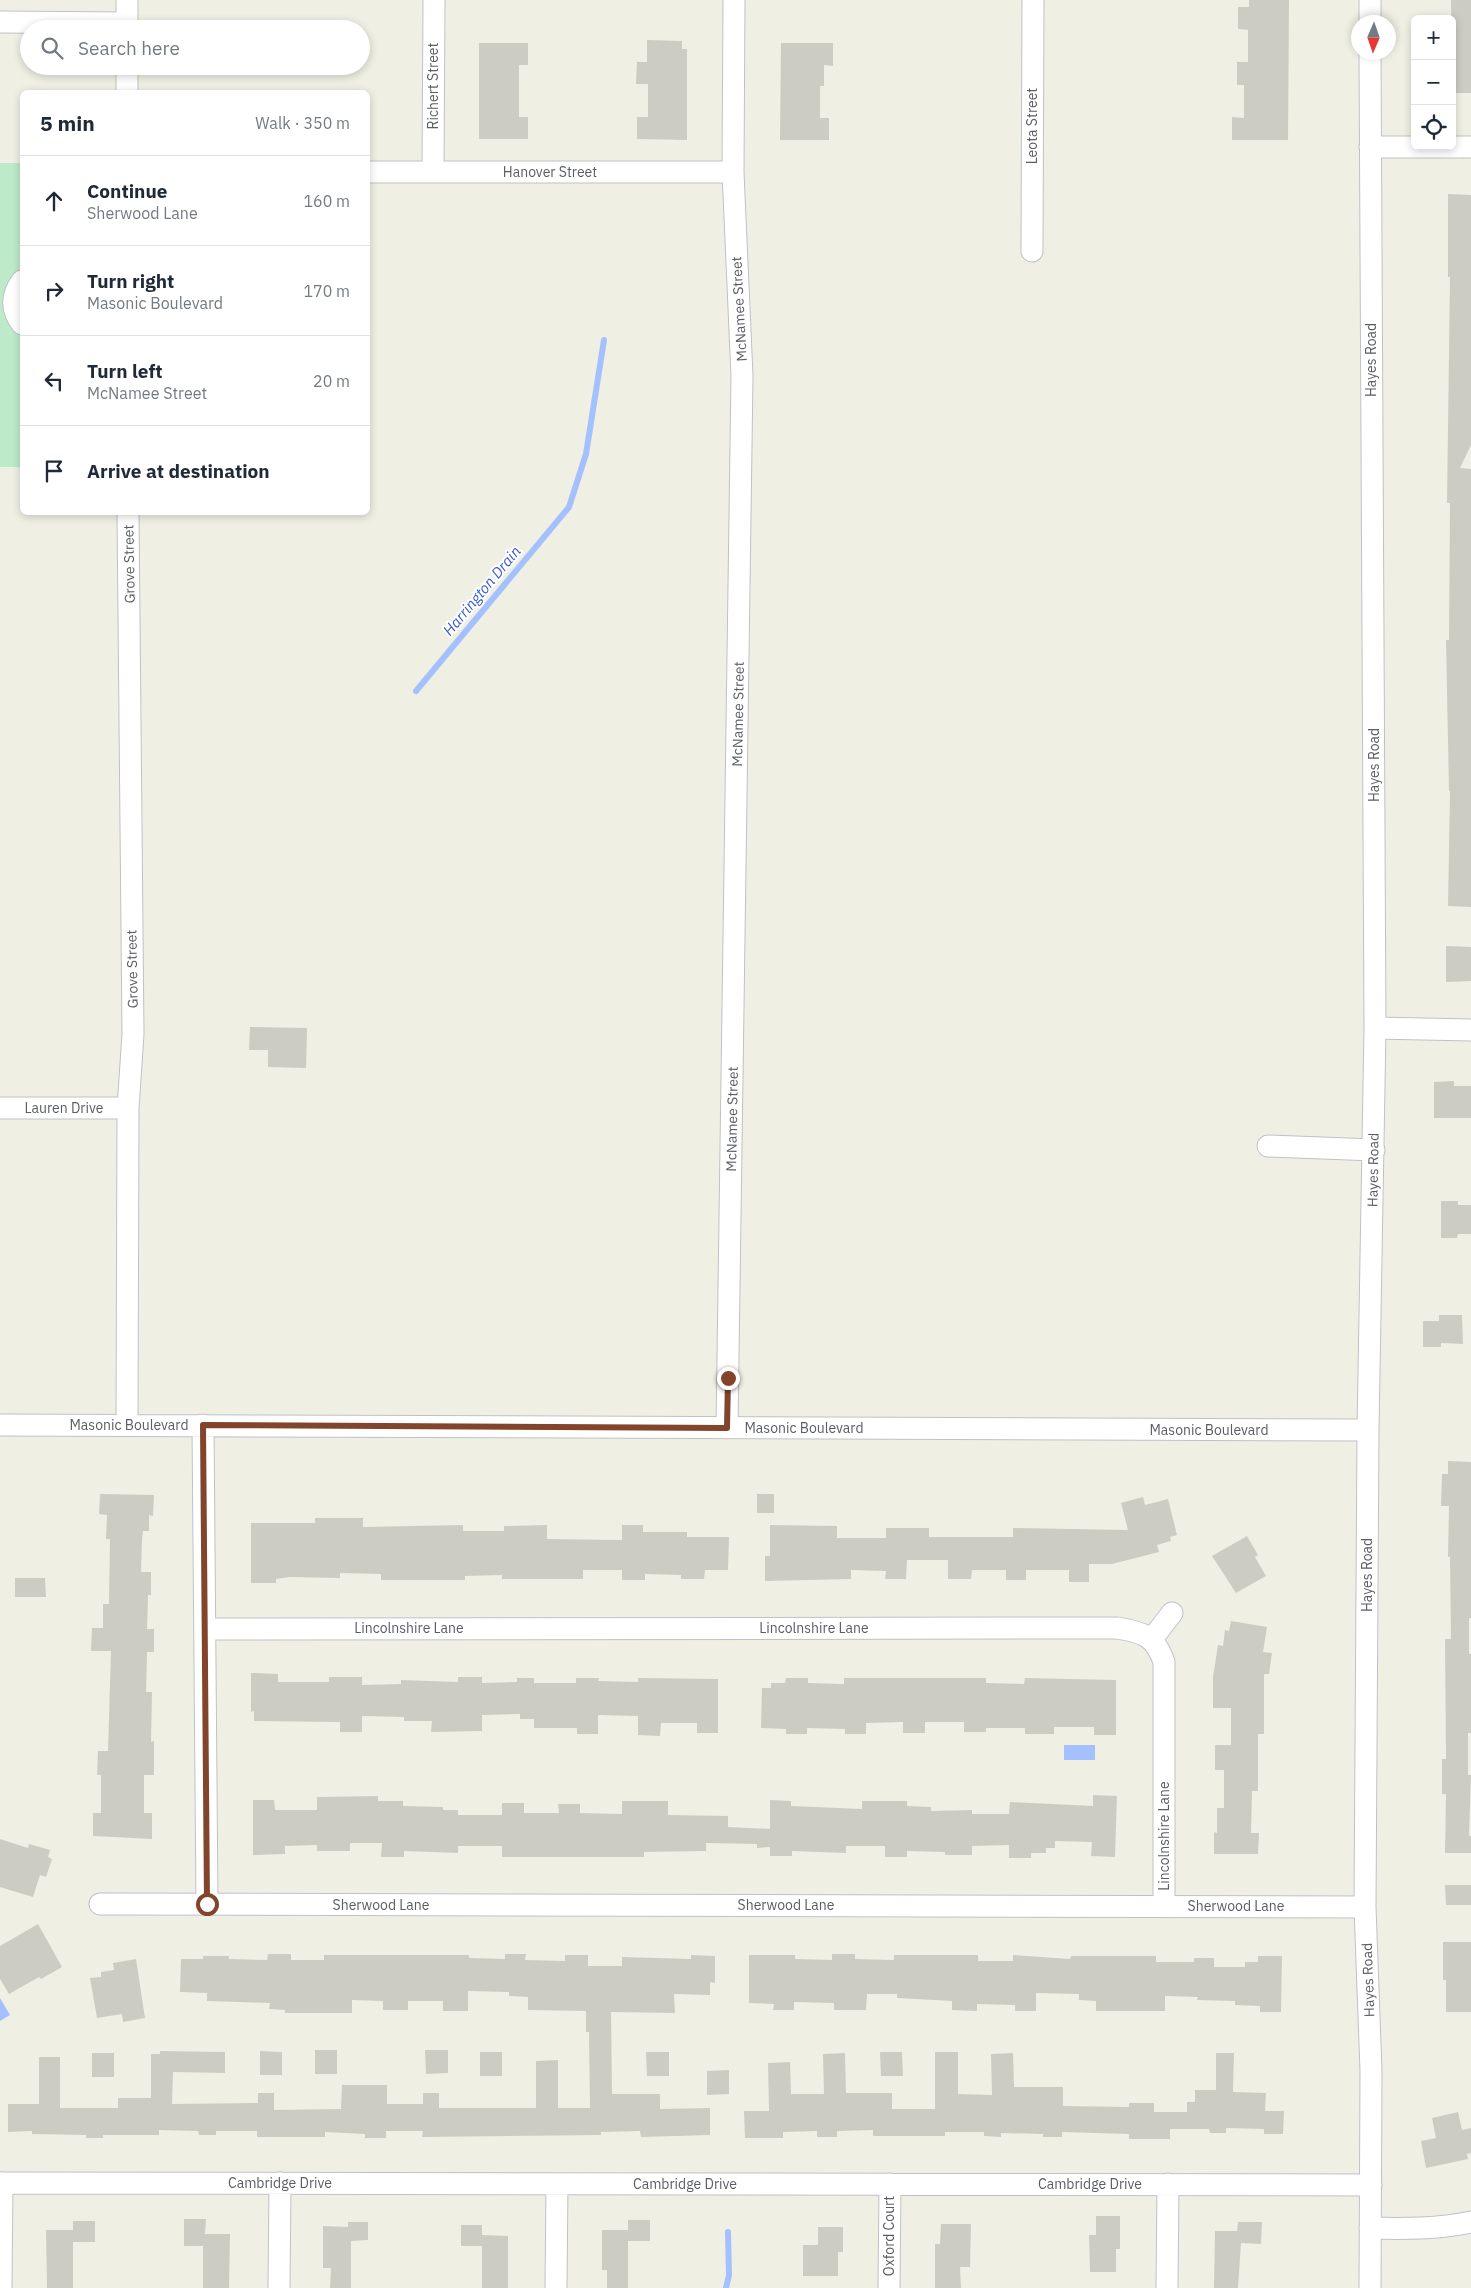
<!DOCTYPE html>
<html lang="en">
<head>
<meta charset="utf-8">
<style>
	body { margin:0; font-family:"IBM Plex Sans",sans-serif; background:#f2f2f3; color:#1f2937 }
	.controls { position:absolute; right:15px; top:15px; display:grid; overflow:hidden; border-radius:8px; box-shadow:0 2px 8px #0003 }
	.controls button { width:45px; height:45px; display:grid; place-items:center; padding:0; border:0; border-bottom:1px solid #e0e1e3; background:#fff; color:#1f2937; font:25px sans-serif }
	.compass { position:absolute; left:1351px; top:15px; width:45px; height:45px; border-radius:50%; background:#fff; box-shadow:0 2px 8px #0003; rotate:182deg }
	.stop { position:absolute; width:15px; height:15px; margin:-11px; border:4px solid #82452c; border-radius:50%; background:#fff }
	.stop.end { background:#82452c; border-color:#fff; box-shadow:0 1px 5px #0008 }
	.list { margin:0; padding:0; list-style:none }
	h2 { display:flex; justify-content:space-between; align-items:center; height:65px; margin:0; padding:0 20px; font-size:21px }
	h2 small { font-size:16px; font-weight:400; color:#747a83 }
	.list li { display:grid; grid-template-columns:32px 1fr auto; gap:15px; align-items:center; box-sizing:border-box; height:90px; padding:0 20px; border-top:1px solid #e0e1e3 }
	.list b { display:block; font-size:19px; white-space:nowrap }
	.list p { margin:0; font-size:16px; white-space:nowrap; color:#747a83 }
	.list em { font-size:16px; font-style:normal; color:#747a83 }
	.icon { flex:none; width:28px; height:28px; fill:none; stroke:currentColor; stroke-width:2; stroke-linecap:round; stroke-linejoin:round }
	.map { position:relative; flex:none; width:1471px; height:2288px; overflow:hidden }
	.search { position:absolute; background:#fff; box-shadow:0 2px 8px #0003; left:20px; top:20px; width:350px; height:55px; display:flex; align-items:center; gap:12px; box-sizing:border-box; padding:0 18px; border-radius:28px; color:#747a83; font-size:19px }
	.panel { position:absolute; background:#fff; box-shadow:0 2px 8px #0003; left:20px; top:90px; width:350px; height:425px; border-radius:8px }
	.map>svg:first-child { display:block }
	.green { fill:#bdeac9 }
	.water { fill:#a4c0ff }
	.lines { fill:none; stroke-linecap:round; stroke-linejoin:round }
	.stream { stroke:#a4c0ff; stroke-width:6 }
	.building { fill:#cdccc2 }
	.minor-casing { stroke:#c0c1c8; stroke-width:23 }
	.minor { stroke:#fff; stroke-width:21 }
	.route { stroke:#82452c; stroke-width:6 }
	.labels { text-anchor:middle; stroke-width:4; stroke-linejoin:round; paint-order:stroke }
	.street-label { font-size:14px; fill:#5b5d66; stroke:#fff }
	.water-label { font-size:15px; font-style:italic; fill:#3a5cd0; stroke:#fff }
</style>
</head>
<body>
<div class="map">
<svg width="1471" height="2288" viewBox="0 0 1471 2288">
	<rect width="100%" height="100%" fill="#eff0e3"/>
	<path class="green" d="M0 163H22V467H0Z"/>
	<path class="water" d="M1064 1745H1095V1760H1064Z
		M0 1998 10 2015 0 2021Z"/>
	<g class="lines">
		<path class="stream" d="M416 691 569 507 586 454 604 340
			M726 2288 729 2275 728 2232"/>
	</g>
	<path class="building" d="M1249 0H1289L1288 140H1232V117L1244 118V85H1237V62H1248V30L1238 29V7H1249Z
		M1451 0H1471V93H1452Z
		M647 40 682 41V49H687V140L637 139V117H648V84H636L637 62H647Z
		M479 43H528V65H519V117H528V139H479Z
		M781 43H833V66L824 65V86H820V118H829V140H780Z
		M1448 194 1471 195V445L1460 468 1471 469V907L1448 906 1450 791H1449L1446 640H1449L1450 503H1447L1450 277H1448Z
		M1446 946 1471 947V981L1446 982Z
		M250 1027 307 1028 306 1068 268 1067V1050H249Z
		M1454 1081V1086H1471V1118H1434V1082Z
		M1441 1201H1458V1205H1471V1234H1458L1457 1238H1441Z
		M1439 1315H1462L1463 1344 1441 1343V1347H1423V1321H1439Z
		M1448 1461 1471 1462V1618H1469V1654H1471V1733H1468V1775H1471L1469 1836H1471V1853H1445L1446 1794H1442V1759H1446L1445 1639H1451L1450 1557H1448L1449 1506H1441L1442 1474H1448Z
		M100 1494 154 1495 153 1516 149 1515V1531H143L142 1540 141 1572H151V1595H148L147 1629H154V1652H147L146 1692H152L151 1742 154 1741V1775H144V1813H152V1839L93 1836V1813H101V1775H97L98 1751H108L111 1651H91L92 1628H103V1604H109L110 1539H106L107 1515 99 1514Z
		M757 1494H774V1513H757Z
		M1143 1497 1145 1505 1168 1499 1177 1535 1170 1537 1171 1541 1157 1545 1159 1552 1112 1564H1089V1582H1069V1570H1026V1580H1006V1570H972L971 1579H948V1560H907L906 1579H885L886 1571 851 1570V1579L765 1581V1556H770V1525L837 1526V1538H886V1528H929V1537H1013V1528L1128 1530 1121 1503Z
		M315 1518H363V1527L463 1525V1531H504V1526L547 1525V1539L622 1540V1525H643V1532H687V1537H729L728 1570H705L704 1579H681V1575L645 1574V1580H622V1570H583V1579H502V1575L465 1576V1580H381V1574L340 1573V1578L290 1577 276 1579V1583H251V1523H315Z
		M1247 1536 1258 1555 1255 1557 1266 1576 1236 1593 1212 1556Z
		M15 1578H45L46 1597H15Z
		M1231 1621 1267 1627 1263 1652 1272 1653 1269 1674H1264V1734H1258V1791H1252L1251 1833H1259L1258 1854H1214V1832L1217 1833V1808H1224V1770H1215V1745H1231V1708H1213V1677L1218 1645 1223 1646 1225 1630 1229 1631Z
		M251 1673 278 1674V1682H329V1677H362V1685L401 1684V1680L458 1682V1677H482V1683L517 1682V1678H534V1683H576V1678H599L598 1681 638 1682V1678L718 1679V1733H697V1723H661L660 1736 638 1735V1716L598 1715V1734H577V1728H534V1719H520V1714L482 1715V1731L431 1732 432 1721H404V1717L362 1716V1732H340V1722L254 1721V1711L251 1712Z
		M786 1678H808V1683L844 1684V1678H986V1683L1024 1684 1025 1678 1116 1680V1735H1094V1727H1054V1734H1025V1728H986V1732H964V1722H925V1733H903V1722L866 1723V1734H845V1729L807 1728V1734H786V1729L761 1728 762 1688H771V1683H785Z
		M1093 1795 1117 1796 1115 1857 1091 1856 1092 1842 1055 1841V1848H1046V1853H1031V1858H1009V1845L972 1846V1855H945V1852L907 1851V1857H885V1846H846V1853L792 1851V1856H770V1847L757 1848V1844L706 1843V1851L644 1852V1857H502V1846H458V1853L404 1851V1857H381L382 1843H350V1851H317V1845L285 1846V1854L253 1855V1800H274L275 1810H317V1797L378 1796V1801H403V1806L443 1807V1810H458V1815H502V1803H524V1813H559L558 1804H580V1813L622 1814V1801H668V1815L728 1816V1827L770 1829V1800L791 1801V1806L862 1809V1801H907V1806L931 1807V1811L972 1810V1814H1009L1010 1802 1093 1806Z
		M0 1839 28 1848 29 1844 50 1850 48 1857 52 1859 46 1877 40 1875 33 1897 0 1887Z
		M1445 1885H1471V1905H1446Z
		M38 1924 62 1967 41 1979 39 1977 9 1994 0 1979V1946Z
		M1443 1942H1471V2012H1446V1980H1443Z
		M268 1954H291V1960H324V1955H469V1958L505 1959V1954H526L525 1960 565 1961V1955H588V1966H622V1957L691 1959V1955L715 1956V1983L710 1982V1995L674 1994 675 2013 611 2012 612 2094H660V2109L710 2108V2135L641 2137 640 2131 601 2132V2135L422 2137 423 2131H386V2138H365V2134L325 2132V2137H257V2131H216V2135H199L198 2131 159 2130V2135H103V2138H86V2135L32 2134V2131L8 2132V2104H39V2057H60V2108H118V2098H151V2054H160V2051L225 2052V2073L173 2072 172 2104 258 2103V2093H274V2110L341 2109 342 2085H387V2104H423V2093H439V2108H536V2061L558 2060V2108H590L589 2032H586V2011L528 2010V1997L509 1996V1992L468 1991V2011H443V2001H408V2010H383V2001L352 2000V2013H285V2010L269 2009 270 2003 207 2001V1993L180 1992 181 1959H203V1956H229V1959L267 1960Z
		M832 1954H855V1959L894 1960V1955H978V1961H1013V1955L1070 1959 1071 1956H1156V1962H1194V1958H1214V1967H1245V1962H1258V1956H1282L1281 2012H1260V2006L1235 2005V2001L1197 2000 1198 1997 1165 1996V2011H1096V2001L1079 2000V1994L1036 1993V2011H1015V2005L977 2004V2011L952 2010V2001L897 1998V1994H867L866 2010H834V2003L794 2002V2010H773L774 2004 749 2003V1955H795V1959L832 1960Z
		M136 1959 145 2018 123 2022 122 2014 97 2018 90 1978 101 1977V1972L114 1970 113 1963Z
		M315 2050H337V2074H315Z
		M425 2050H448V2073L426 2074Z
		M260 2051 282 2052V2075H260Z
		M480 2052H502V2076H480Z
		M646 2052H669V2076H647Z
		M880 2052H902L903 2076H881Z
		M935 2052H958V2094L992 2095 991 2054 1013 2053 1014 2087H1063V2106L1129 2107V2103H1154V2112H1187V2102H1195V2090H1216V2053H1234L1233 2092 1266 2093 1265 2111H1284L1283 2134H1264V2129L1226 2128V2133H1210L1209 2129H1170V2139H1129V2134L1062 2132V2137H1043V2134L1001 2133V2137L984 2136V2132H945V2136H873V2130L837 2131V2137H817V2131L783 2132V2138H745L744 2111H769L768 2063 790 2062 791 2094H824L823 2054 845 2053 846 2093H892V2109H935Z
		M92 2053H114V2077H92Z
		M729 2070V2094L707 2095V2071Z
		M1458 2112 1462 2130 1471 2128V2153L1467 2154 1468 2159 1426 2168 1421 2141 1436 2138 1432 2118Z
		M1096 2216H1120V2249H1116V2272H1090L1089 2235H1096Z
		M184 2219H206L205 2234H230L229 2288H203V2246H184Z
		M628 2220H650V2241H628V2288H607V2270H602V2230H628Z
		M73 2221H95V2242H73V2288H47L46 2230H73Z
		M348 2222H368V2240L351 2241V2288H330L331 2268H323V2226L348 2227Z
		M1238 2222H1262L1261 2244 1241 2243 1238 2288H1214L1215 2231H1237Z
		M941 2224H971L970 2267H960L961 2288H935V2244H940Z
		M461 2225H482V2235L508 2236V2288H482V2246H461Z
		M818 2227H843V2252H838V2276H803V2245H818Z"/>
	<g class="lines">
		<defs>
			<path id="minor" d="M127 0V29
				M0 22 127 23
				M1370 22V0
				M127 66V92
				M1370 147H1471
				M368 172H733
				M433 172 434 0
				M1032 251 1033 0
				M22 281C11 295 11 310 22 324
				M1375 1028 1471 1030
				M0 1108H128
				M1268 1146 1374 1150
				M0 1425 1368 1430
				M127 1425 128 1108 133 1034 128 512
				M203 1425 207 1904
				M727 1428 742 376 733 172 734 0
				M205 1629 1117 1628C1143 1632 1155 1636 1164 1662V1906
				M1152 1639 1172 1613
				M100 1904 1365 1907
				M0 2183 1371 2185
				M1370 2228C1404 2229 1438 2229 1471 2222
				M1 2288 2 2183
				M279 2288 280 2183
				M556 2288 557 2184
				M889 2288 890 2184
				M1167 2288 1168 2184
				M1370 2288 1371 2071 1365 1907 1368 1430 1375 1028 1370 52"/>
		</defs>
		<use href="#minor" class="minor-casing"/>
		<use href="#minor" class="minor"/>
	</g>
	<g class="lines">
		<path class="route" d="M207 1904 203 1425 727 1428 728 1378"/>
	</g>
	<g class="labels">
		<g class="street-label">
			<text transform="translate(433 86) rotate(-90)" y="5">Richert Street</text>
			<text transform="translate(1032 126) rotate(-90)" y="5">Leota Street</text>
			<text x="550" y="177">Hanover Street</text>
			<text transform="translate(739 309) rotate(-93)" y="5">McNamee Street</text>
			<text transform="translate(1371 360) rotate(-90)" y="5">Hayes Road</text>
			<text transform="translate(129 564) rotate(-91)" y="5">Grove Street</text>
			<text transform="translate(738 714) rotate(-89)" y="5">McNamee Street</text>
			<text transform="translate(1374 765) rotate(-90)" y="5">Hayes Road</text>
			<text transform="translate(132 969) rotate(-91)" y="5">Grove Street</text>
			<text x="64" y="1113">Lauren Drive</text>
			<text transform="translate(732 1119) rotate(-89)" y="5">McNamee Street</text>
			<text transform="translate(1373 1170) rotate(-89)" y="5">Hayes Road</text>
			<text x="129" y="1430">Masonic Boulevard</text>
			<text x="804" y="1433">Masonic Boulevard</text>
			<text x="1209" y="1435">Masonic Boulevard</text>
			<text transform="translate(1367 1575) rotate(-90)" y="5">Hayes Road</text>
			<text x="409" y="1633">Lincolnshire Lane</text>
			<text x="814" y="1633">Lincolnshire Lane</text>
			<text transform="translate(1164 1836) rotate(-90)" y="5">Lincolnshire Lane</text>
			<text x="381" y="1910">Sherwood Lane</text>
			<text x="786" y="1910">Sherwood Lane</text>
			<text x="1236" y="1911">Sherwood Lane</text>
			<text transform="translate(1368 1980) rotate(-92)" y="5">Hayes Road</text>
			<text x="280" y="2188">Cambridge Drive</text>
			<text x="685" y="2189">Cambridge Drive</text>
			<text x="1090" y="2189">Cambridge Drive</text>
			<text transform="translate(889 2236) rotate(-90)" y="5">Oxford Court</text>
		</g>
		<g class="water-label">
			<text transform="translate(482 591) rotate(-50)" y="5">Harrington Drain</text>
		</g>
	</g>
</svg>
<div class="controls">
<button>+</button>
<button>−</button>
<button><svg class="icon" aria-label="locate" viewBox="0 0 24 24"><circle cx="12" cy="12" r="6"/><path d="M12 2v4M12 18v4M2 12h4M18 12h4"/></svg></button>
</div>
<svg class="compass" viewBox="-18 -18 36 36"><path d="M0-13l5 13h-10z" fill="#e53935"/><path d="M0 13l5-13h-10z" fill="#747a83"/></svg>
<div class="stop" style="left:207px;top:1904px"></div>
<div class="stop end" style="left:728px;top:1378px"></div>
<div class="search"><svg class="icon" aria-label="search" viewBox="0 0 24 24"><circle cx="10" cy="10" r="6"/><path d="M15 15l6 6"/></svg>Search here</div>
<section class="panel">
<h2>5 min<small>Walk · 350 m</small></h2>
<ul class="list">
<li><svg class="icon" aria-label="ahead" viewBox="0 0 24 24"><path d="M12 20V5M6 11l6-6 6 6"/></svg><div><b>Continue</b><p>Sherwood Lane</p></div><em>160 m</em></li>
<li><svg class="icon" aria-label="right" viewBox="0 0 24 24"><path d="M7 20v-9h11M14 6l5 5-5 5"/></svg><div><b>Turn right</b><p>Masonic Boulevard</p></div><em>170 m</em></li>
<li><svg class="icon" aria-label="left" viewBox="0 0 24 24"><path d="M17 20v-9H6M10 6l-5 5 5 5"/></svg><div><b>Turn left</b><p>McNamee Street</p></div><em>20 m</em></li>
<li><svg class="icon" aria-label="arrive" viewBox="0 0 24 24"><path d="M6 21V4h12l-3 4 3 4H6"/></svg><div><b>Arrive at destination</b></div></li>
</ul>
</section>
</div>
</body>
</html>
